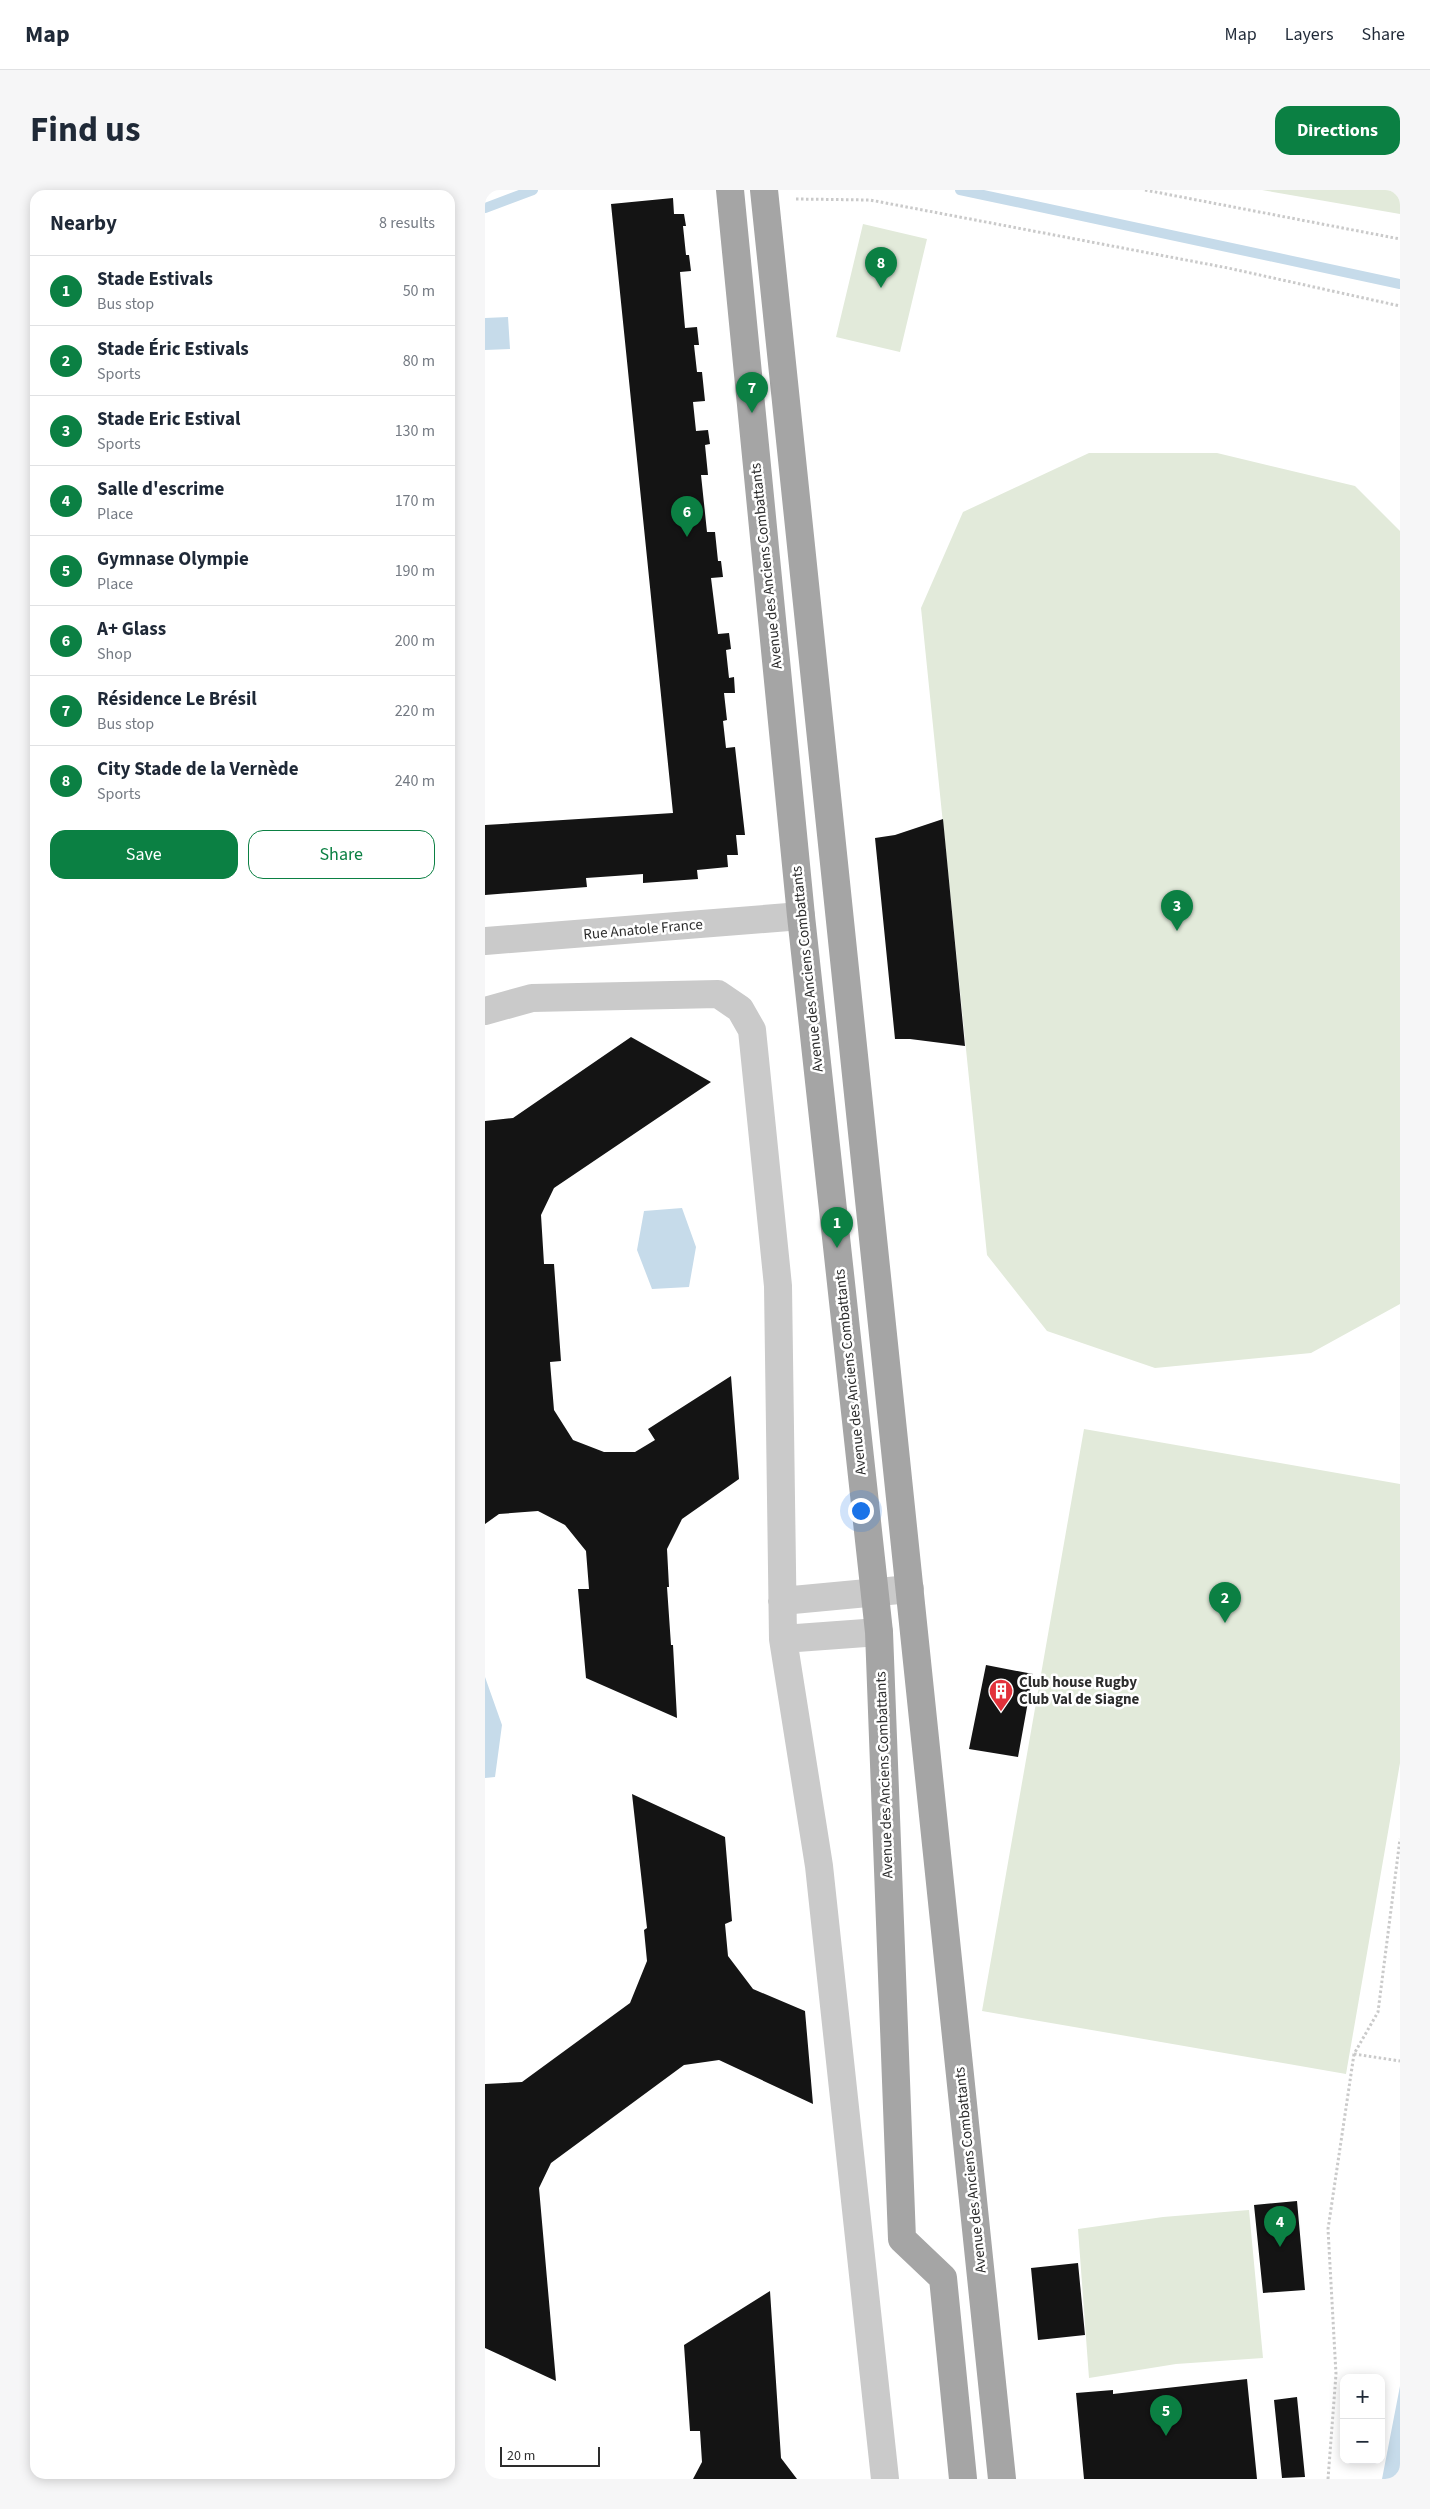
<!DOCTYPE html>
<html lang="en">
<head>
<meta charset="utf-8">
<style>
	body { margin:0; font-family:"Source Sans 3",sans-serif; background:#f6f6f7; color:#1f2937 }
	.controls { position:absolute; right:15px; bottom:15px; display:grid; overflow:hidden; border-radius:10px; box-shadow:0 2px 12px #0003 }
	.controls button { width:45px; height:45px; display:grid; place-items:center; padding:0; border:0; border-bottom:1px solid #e0e1e3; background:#fff; color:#1f2937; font:25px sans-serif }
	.scale { position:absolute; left:15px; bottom:12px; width:100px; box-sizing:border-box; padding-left:5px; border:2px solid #2d2d2d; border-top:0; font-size:14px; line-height:18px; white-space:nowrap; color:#2d2d2d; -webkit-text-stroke:4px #fff; paint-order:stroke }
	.you { position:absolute; left:375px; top:1320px; width:18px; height:18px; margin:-12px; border:4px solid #fff; border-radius:50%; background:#1a73e8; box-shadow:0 0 0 8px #1a73e833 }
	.badge { display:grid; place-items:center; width:32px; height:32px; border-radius:50%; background:#0b8043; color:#fff; font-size:16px; font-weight:700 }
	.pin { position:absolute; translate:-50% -41px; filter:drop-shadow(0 1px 2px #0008) }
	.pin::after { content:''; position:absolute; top:26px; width:18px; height:15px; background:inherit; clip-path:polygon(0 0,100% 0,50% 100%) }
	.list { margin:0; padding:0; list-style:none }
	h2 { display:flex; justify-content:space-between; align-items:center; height:65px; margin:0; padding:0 20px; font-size:21px }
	h2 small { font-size:16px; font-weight:400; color:#747a83 }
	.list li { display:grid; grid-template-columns:32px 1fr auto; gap:15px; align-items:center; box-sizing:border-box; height:70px; padding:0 20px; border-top:1px solid #e0e1e3 }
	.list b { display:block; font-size:19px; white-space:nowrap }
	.list p { margin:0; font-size:16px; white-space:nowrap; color:#747a83 }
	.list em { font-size:16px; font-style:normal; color:#747a83 }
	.actions { display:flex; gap:10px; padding:15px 20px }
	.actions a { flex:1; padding:11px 0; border:1px solid #0b8043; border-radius:15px; text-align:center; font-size:18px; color:#0b8043 }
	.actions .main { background:#0b8043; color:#fff }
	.map { position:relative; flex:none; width:915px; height:2289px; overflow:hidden; border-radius:15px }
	header { display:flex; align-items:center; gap:30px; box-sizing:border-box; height:70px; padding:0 25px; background:#fff; border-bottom:1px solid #e0e1e3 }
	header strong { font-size:24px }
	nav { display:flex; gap:28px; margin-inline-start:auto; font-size:18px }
	.intro { display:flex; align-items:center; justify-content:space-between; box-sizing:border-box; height:120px; padding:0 30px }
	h1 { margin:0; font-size:35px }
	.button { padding:12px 22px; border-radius:15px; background:#0b8043; color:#fff; font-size:18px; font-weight:700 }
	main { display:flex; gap:30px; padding:0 30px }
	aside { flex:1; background:#fff; border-radius:15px; box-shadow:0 2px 12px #0003 }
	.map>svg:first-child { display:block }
	.green { fill:#e2eada }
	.water { fill:#c6dbea }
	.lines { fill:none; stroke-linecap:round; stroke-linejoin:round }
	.stream { stroke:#c6dbea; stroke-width:10 }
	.building { fill:#141414 }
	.path { stroke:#cacaca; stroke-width:3; stroke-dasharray:2.5 2.5; stroke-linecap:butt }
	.minor { stroke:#cacaca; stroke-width:28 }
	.major { stroke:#a5a5a5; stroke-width:28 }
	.labels { text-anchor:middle; stroke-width:5; stroke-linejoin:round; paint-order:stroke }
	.street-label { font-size:15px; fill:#2d2d2d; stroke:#fff }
	.poi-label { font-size:15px; font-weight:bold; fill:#2d2d2d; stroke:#fff; text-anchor:start }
</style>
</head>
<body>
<header>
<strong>Map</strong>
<nav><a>Map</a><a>Layers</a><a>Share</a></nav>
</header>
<div class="intro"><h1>Find us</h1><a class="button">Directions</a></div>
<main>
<aside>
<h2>Nearby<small>8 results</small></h2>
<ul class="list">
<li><span class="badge">1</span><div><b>Stade Estivals</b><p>Bus stop</p></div><em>50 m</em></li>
<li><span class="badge">2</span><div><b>Stade Éric Estivals</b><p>Sports</p></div><em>80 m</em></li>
<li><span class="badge">3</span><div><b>Stade Eric Estival</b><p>Sports</p></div><em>130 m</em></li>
<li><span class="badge">4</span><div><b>Salle d'escrime</b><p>Place</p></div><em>170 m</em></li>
<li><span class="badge">5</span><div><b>Gymnase Olympie</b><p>Place</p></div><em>190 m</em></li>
<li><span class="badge">6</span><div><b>A+ Glass</b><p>Shop</p></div><em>200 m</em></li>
<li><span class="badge">7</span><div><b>Résidence Le Brésil</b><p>Bus stop</p></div><em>220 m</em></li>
<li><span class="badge">8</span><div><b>City Stade de la Vernède</b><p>Sports</p></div><em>240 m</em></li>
</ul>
<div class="actions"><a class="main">Save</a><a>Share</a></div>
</aside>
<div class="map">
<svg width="915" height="2289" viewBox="0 0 915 2289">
	<rect width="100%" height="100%" fill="#fff"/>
	<path class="green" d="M777 0H915V24Z
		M378 34 442 49 415 162 351 147Z
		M604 263H732L870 296 915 341V1114L826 1163 670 1178 562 1141 502 1065 436 418 478 322Z
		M599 1239 915 1294V1573L861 1884 497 1821Z
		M764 2020 778 2168 691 2174 604 2188 593 2039 678 2027Z"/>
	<path class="water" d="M23 127 25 159 0 160V128Z
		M197 1018 211 1057 204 1097 167 1099 152 1060 159 1021Z
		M0 1487 17 1535 10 1587 0 1588Z
		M915 2196V2289H897Z"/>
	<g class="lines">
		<path class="stream" d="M475 0 915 94
			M0 18 48 0"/>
	</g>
	<path class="building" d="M188 8 189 24H199L201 36H198L201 65H204L206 81 195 82 200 138 212 137 214 155H209L212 182H217L220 211 208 212 211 241 223 240 225 254 220 255 223 285H216L222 342H230L233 371H236L238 387 226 388 233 444 244 443 246 459 241 460 244 488 249 487 250 503H239L242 530 238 531 241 558 250 557 260 645H251L253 665H242L243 677 212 680 213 689 158 693V684L130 686 101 688 102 697 0 705V635L188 623 126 14Z
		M458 629 480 856 425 849H410L390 648 410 645Z
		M146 847 226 892 69 998 56 1025 59 1074H69L76 1171 65 1172 69 1220 88 1250 119 1262H150L170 1250 163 1239 246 1186 254 1289 197 1329 182 1359 184 1397H182L186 1455H188L192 1528 101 1488 93 1399H104L101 1361 80 1335 53 1321 14 1324 0 1334V931L28 928Z
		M501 1475 548 1484 533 1567 484 1559Z
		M147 1604 240 1647 247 1731 240 1734 243 1766 268 1799 320 1821 328 1914 234 1870 199 1875 66 1973 54 1998 71 2191 0 2158V1894L37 1892 145 1813 162 1771 159 1740 162 1738Z
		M812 2011 820 2100 778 2103 769 2015Z
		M593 2073 600 2145 553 2150 546 2078Z
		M285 2101 296 2268 312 2289H208L217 2272 215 2241H205L199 2155Z
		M762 2189 772 2289H599L591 2203 628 2200V2204Z
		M812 2207 820 2287 797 2288 789 2210Z"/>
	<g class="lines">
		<path class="path" d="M660 0 915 49
			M311 9 385 10 743 78 915 116
			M869 1864 915 1871
			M843 2289 851 2184 843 2039 869 1864 893 1822 915 1649"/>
		<path class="minor" d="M0 751 316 726
			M0 821 47 808 233 804 255 819 267 840 293 1096 298 1449 334 1676 400 2289
			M297 1411 425 1399
			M298 1449 394 1442"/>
		<path class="major" d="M245 0 316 726 394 1442 417 2049 458 2088 478 2289
			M279 0 517 2289"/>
	</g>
	<defs>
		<symbol id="building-pin" viewBox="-11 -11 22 30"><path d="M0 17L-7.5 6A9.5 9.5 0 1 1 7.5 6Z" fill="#e2313a" stroke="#fff"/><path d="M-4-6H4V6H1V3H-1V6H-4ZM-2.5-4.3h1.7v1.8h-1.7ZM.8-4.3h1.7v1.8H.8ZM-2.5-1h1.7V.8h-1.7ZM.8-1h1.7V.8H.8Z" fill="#fff"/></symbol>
	</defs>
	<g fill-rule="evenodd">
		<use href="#building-pin" x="502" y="1487" width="28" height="38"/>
	</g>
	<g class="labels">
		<g class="street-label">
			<text transform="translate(281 376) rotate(-96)" y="5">Avenue des Anciens Combattants</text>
			<text transform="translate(158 739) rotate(-5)" y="5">Rue Anatole France</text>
			<text transform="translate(322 779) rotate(-96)" y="5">Avenue des Anciens Combattants</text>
			<text transform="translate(365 1182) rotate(-96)" y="5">Avenue des Anciens Combattants</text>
			<text transform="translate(399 1585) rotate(-92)" y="5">Avenue des Anciens Combattants</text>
			<text transform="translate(485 1980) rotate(-96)" y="5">Avenue des Anciens Combattants</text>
		</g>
		<g class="poi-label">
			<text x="534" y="1497">Club house Rugby<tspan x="534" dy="17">Club Val de Siagne</tspan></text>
		</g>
	</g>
</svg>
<div class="controls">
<button>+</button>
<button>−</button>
</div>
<div class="scale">20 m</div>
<div class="you"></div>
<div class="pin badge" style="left:352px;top:1058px">1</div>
<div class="pin badge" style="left:740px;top:1433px">2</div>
<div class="pin badge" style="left:692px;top:741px">3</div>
<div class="pin badge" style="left:795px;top:2057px">4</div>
<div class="pin badge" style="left:681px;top:2246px">5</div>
<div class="pin badge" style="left:202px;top:347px">6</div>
<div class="pin badge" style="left:267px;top:223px">7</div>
<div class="pin badge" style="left:396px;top:98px">8</div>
</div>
</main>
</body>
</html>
